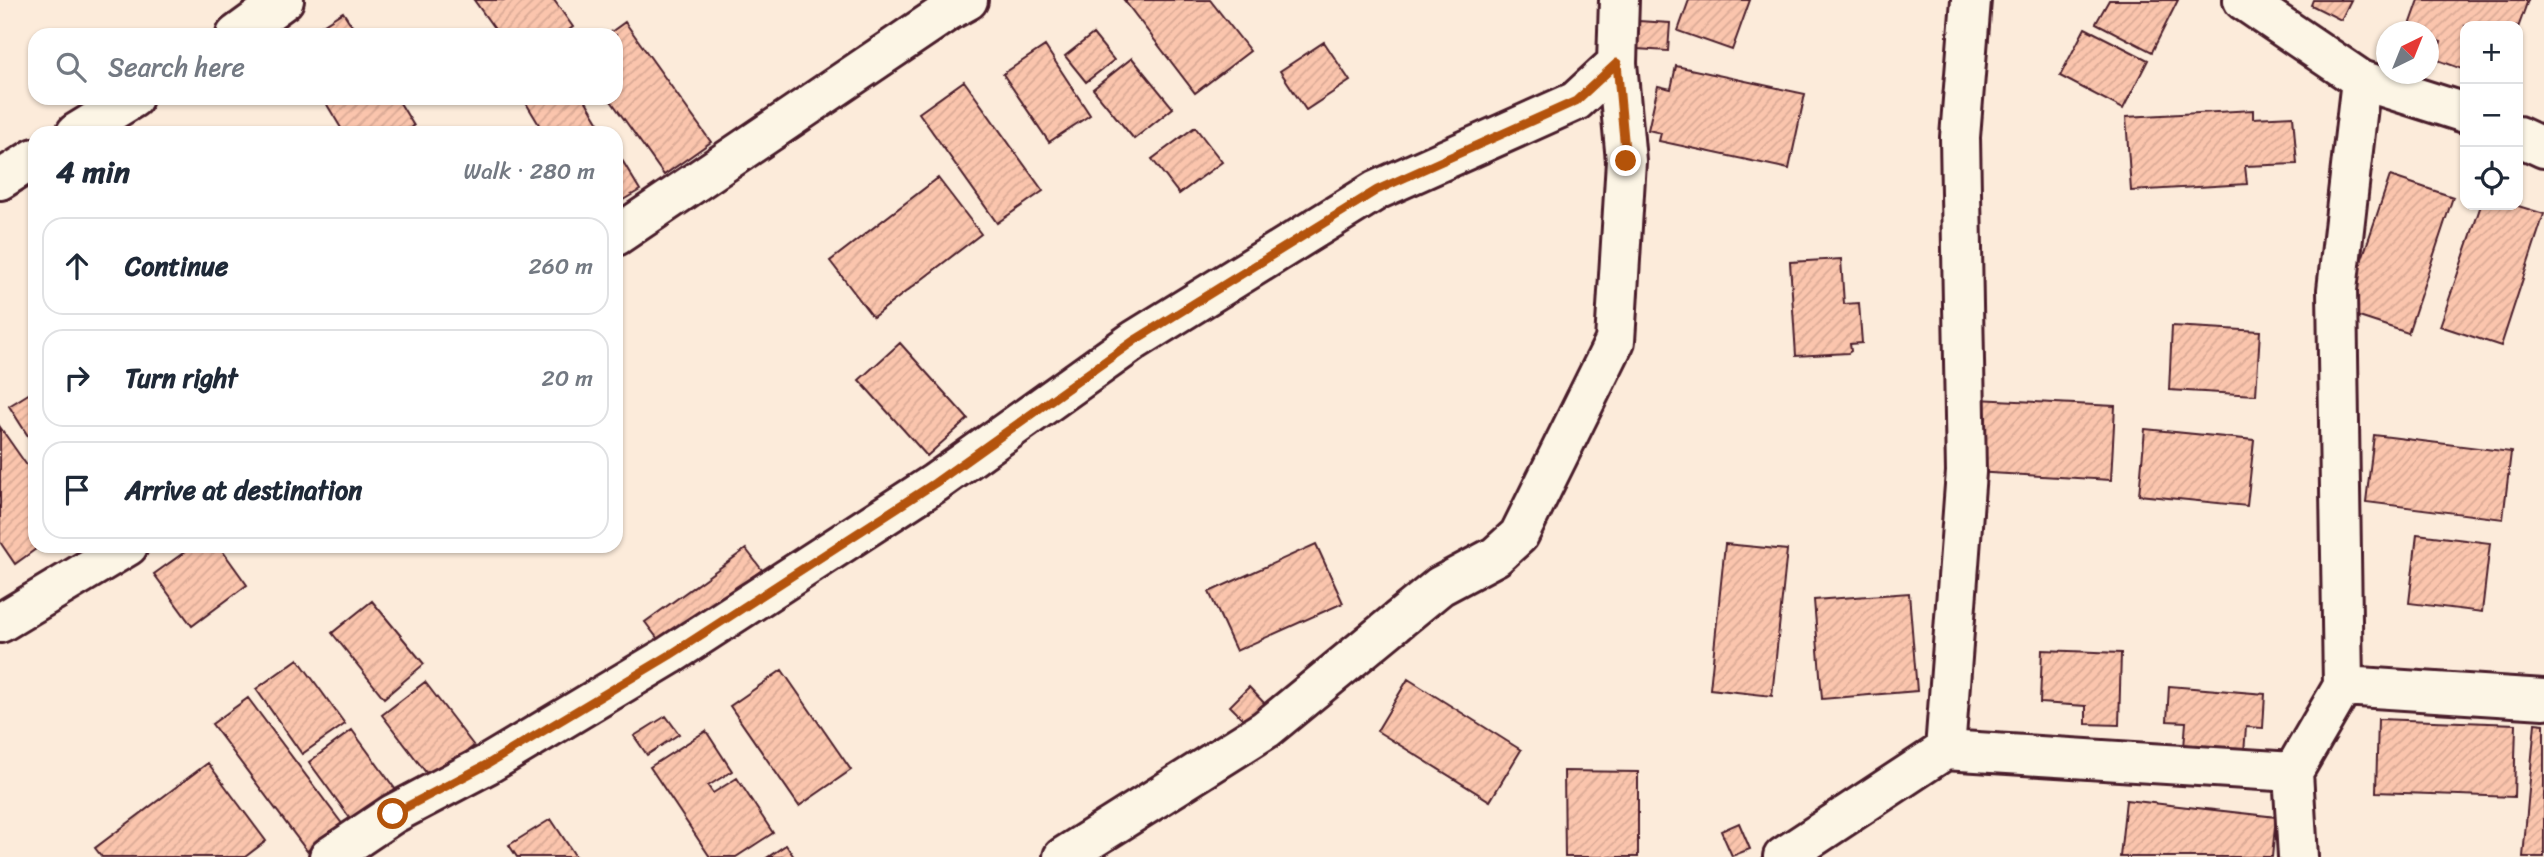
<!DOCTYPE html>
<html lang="en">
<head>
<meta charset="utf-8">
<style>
	body { margin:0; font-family:Sriracha,sans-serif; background:#f2f2f3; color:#1f2937 }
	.controls { position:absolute; right:21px; top:21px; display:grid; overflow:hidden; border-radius:14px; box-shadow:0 2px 5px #0004 }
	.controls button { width:63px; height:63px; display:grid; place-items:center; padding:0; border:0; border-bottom:2px solid #e0e1e3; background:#fff; color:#1f2937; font:35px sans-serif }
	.compass { position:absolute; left:2376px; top:21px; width:63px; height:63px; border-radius:50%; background:#fff; box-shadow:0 2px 5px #0004; rotate:43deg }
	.stop { position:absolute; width:21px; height:21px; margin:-16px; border:5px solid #b45309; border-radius:50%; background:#fff }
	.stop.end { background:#b45309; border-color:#fff; box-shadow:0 2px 7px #0008 }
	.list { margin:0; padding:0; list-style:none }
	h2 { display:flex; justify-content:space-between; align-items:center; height:91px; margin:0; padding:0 28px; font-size:30px }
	h2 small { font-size:23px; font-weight:400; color:#747a83 }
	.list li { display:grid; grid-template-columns:46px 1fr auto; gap:21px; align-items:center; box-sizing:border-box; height:98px; margin:0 14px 14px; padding:0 14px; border:2px solid #e0e1e3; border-radius:21px }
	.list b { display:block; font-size:26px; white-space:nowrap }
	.list em { font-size:23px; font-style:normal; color:#747a83 }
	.icon { flex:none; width:38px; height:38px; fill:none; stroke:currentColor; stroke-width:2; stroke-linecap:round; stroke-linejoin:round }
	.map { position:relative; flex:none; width:2544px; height:857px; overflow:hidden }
	.search { position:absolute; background:#fff; box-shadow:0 2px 5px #0004; left:28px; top:28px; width:595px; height:77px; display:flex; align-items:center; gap:18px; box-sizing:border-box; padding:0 24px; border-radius:21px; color:#747a83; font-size:26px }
	.panel { position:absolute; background:#fff; box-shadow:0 2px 5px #0004; left:28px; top:126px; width:595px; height:427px; border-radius:21px }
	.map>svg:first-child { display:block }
	.building { fill:url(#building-hatch); stroke:#4a1f2b; stroke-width:2 }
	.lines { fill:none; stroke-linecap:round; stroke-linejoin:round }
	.minor-casing { stroke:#4a1f2b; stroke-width:44 }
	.minor { stroke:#fcf5e5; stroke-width:38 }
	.route { stroke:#b45309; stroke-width:9 }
</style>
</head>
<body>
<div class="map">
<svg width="2544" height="857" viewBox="0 0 2544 857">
	<defs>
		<pattern id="building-hatch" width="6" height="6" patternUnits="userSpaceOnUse" patternTransform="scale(1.75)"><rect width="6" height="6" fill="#fbc5ad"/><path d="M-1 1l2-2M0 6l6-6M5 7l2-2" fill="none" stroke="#d9a995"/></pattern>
	</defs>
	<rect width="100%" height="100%" fill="#fcebda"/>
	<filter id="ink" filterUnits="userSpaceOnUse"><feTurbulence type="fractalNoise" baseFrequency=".0143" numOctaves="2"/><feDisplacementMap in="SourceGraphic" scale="14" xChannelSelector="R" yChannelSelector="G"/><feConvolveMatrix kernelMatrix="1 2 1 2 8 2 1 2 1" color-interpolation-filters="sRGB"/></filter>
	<g filter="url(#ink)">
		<path class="building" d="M474 0H554L573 27 562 35H499Z
			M1124 0H1210L1250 51 1195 93Z
			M1689 0H1750L1732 50 1678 31Z
			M2109 0H2178L2152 52 2096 23Z
			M2313 0H2351L2341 20 2311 5Z
			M2419 0H2528L2518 28V26H2465V70L2435 59 2441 42 2428 38V32L2408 31Z
			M343 12 358 35H307Z
			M1638 21 1670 23 1668 51 1637 49Z
			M625 22 711 142 664 175 609 98H616V35H607Z
			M2085 28 2148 60 2123 109 2060 76Z
			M1093 34 1114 60 1086 82 1065 56Z
			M1324 42 1350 81 1306 110 1280 71Z
			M1045 46 1090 115 1049 142 1003 74Z
			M1132 58 1173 108 1134 139 1093 89Z
			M1676 66 1805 94 1789 169 1659 141 1661 133 1648 130 1658 86 1671 89Z
			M964 81 1043 191 997 223 919 113Z
			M323 98H397L414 126 403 133H344Z
			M523 98H584L605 133H544Z
			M2253 110V118L2293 116 2297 164 2245 166 2247 184 2131 191 2126 117Z
			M1195 127 1222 162 1179 194 1152 159Z
			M616 150 640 190 616 204Z
			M2390 176 2453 197 2408 333 2344 312Z
			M938 178 981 234 873 317 830 261Z
			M2481 205H2515L2544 214 2501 346 2440 326Z
			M1841 259 1844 304 1859 303 1862 343 1850 344 1851 351 1848 353 1796 356 1790 262Z
			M2172 326 2260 331 2256 395 2169 390Z
			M900 343 968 419 927 456 859 380Z
			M35 390V447L9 406Z
			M1977 399 2115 406 2111 480 1974 472Z
			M0 427 35 477V546H40L15 564 0 542Z
			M2145 429 2254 440 2247 506 2139 495Z
			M2374 435 2511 452 2503 519 2366 502Z
			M2417 534 2490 543 2482 612 2409 603Z
			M1316 544 1343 603 1236 651 1209 592Z
			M1725 544 1787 550 1772 696 1710 689Z
			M193 546H219L247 585 192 626 154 574Z
			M746 549 762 570 661 643 645 622Z
			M1909 593 1917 691 1822 699 1814 600Z
			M372 601 424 664 384 698 332 633Z
			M2042 650 2121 653 2119 725 2086 724V706L2040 703Z
			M298 659 345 724 302 754 256 689Z
			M782 670 851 770 799 806 730 706Z
			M1408 679 1521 750 1490 801 1377 731Z
			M425 682 474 746 431 779 382 715Z
			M2169 686 2265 694 2263 728 2246 727 2244 753 2184 748 2186 722 2167 721Z
			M1249 687 1267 706 1248 724 1230 706Z
			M248 698 343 825 307 851 212 724Z
			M666 716 679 734 647 755 634 736Z
			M2378 719 2516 724 2514 797 2376 792Z
			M2535 723 2544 724V857H2523Z
			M352 730 401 797 358 829 309 762Z
			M706 731 732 771 708 786 713 793 737 778 773 833 736 857H710L650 767Z
			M208 763 266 841 245 857H102L95 848Z
			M1564 771 1638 772V857H1565Z
			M2126 800 2276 817 2272 857H2120Z
			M551 819 576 857H517L509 845Z
			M1739 823 1750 849 1732 856 1721 831Z
			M786 845 794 857H768Z"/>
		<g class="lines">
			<defs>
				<path id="minor" d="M1971 0 1960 137 1966 472 1945 750 2293 772
					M2243 0 2361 80 2465 113
					M236 35 284 0
					M76 133 133 98
					M2518 136 2544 148
					M0 180 35 158
					M616 236 948 11 968 0
					M0 623 128 546
					M2343 686 2337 290 2361 80
					M329 857 393 814 488 764 670 655 935 483 1135 340 1377 190 1576 101 1617 63
					M1063 857 1266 729 1440 586 1496 556 1519 535 1615 341 1626 161 1617 63 1619 0
					M1783 857 1945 750
					M2298 857 2293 772 2343 686 2544 699"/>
			</defs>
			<use href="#minor" class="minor-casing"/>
			<use href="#minor" class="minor"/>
		</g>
	</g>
	<g class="lines" filter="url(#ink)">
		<path class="route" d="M393 814 488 764 670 655 935 483 1135 340 1377 190 1576 101 1617 63 1626 161"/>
	</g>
</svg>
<div class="controls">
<button>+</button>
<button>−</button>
<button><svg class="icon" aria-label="locate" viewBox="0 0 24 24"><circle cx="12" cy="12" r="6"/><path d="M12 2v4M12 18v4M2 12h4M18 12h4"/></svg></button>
</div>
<svg class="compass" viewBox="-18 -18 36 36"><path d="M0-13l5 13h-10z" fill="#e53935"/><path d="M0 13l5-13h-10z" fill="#747a83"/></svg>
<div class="stop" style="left:393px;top:814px"></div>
<div class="stop end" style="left:1626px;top:161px"></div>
<div class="search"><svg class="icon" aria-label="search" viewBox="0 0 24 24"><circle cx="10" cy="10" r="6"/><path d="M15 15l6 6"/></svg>Search here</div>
<section class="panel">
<h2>4 min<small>Walk · 280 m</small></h2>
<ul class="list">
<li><svg class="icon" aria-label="ahead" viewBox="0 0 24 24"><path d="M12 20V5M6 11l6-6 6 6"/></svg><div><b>Continue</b></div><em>260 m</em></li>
<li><svg class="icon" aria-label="right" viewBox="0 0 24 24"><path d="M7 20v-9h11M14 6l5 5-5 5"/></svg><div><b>Turn right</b></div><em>20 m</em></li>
<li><svg class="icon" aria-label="arrive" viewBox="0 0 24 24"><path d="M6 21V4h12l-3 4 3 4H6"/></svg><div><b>Arrive at destination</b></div></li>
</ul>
</section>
</div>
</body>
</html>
